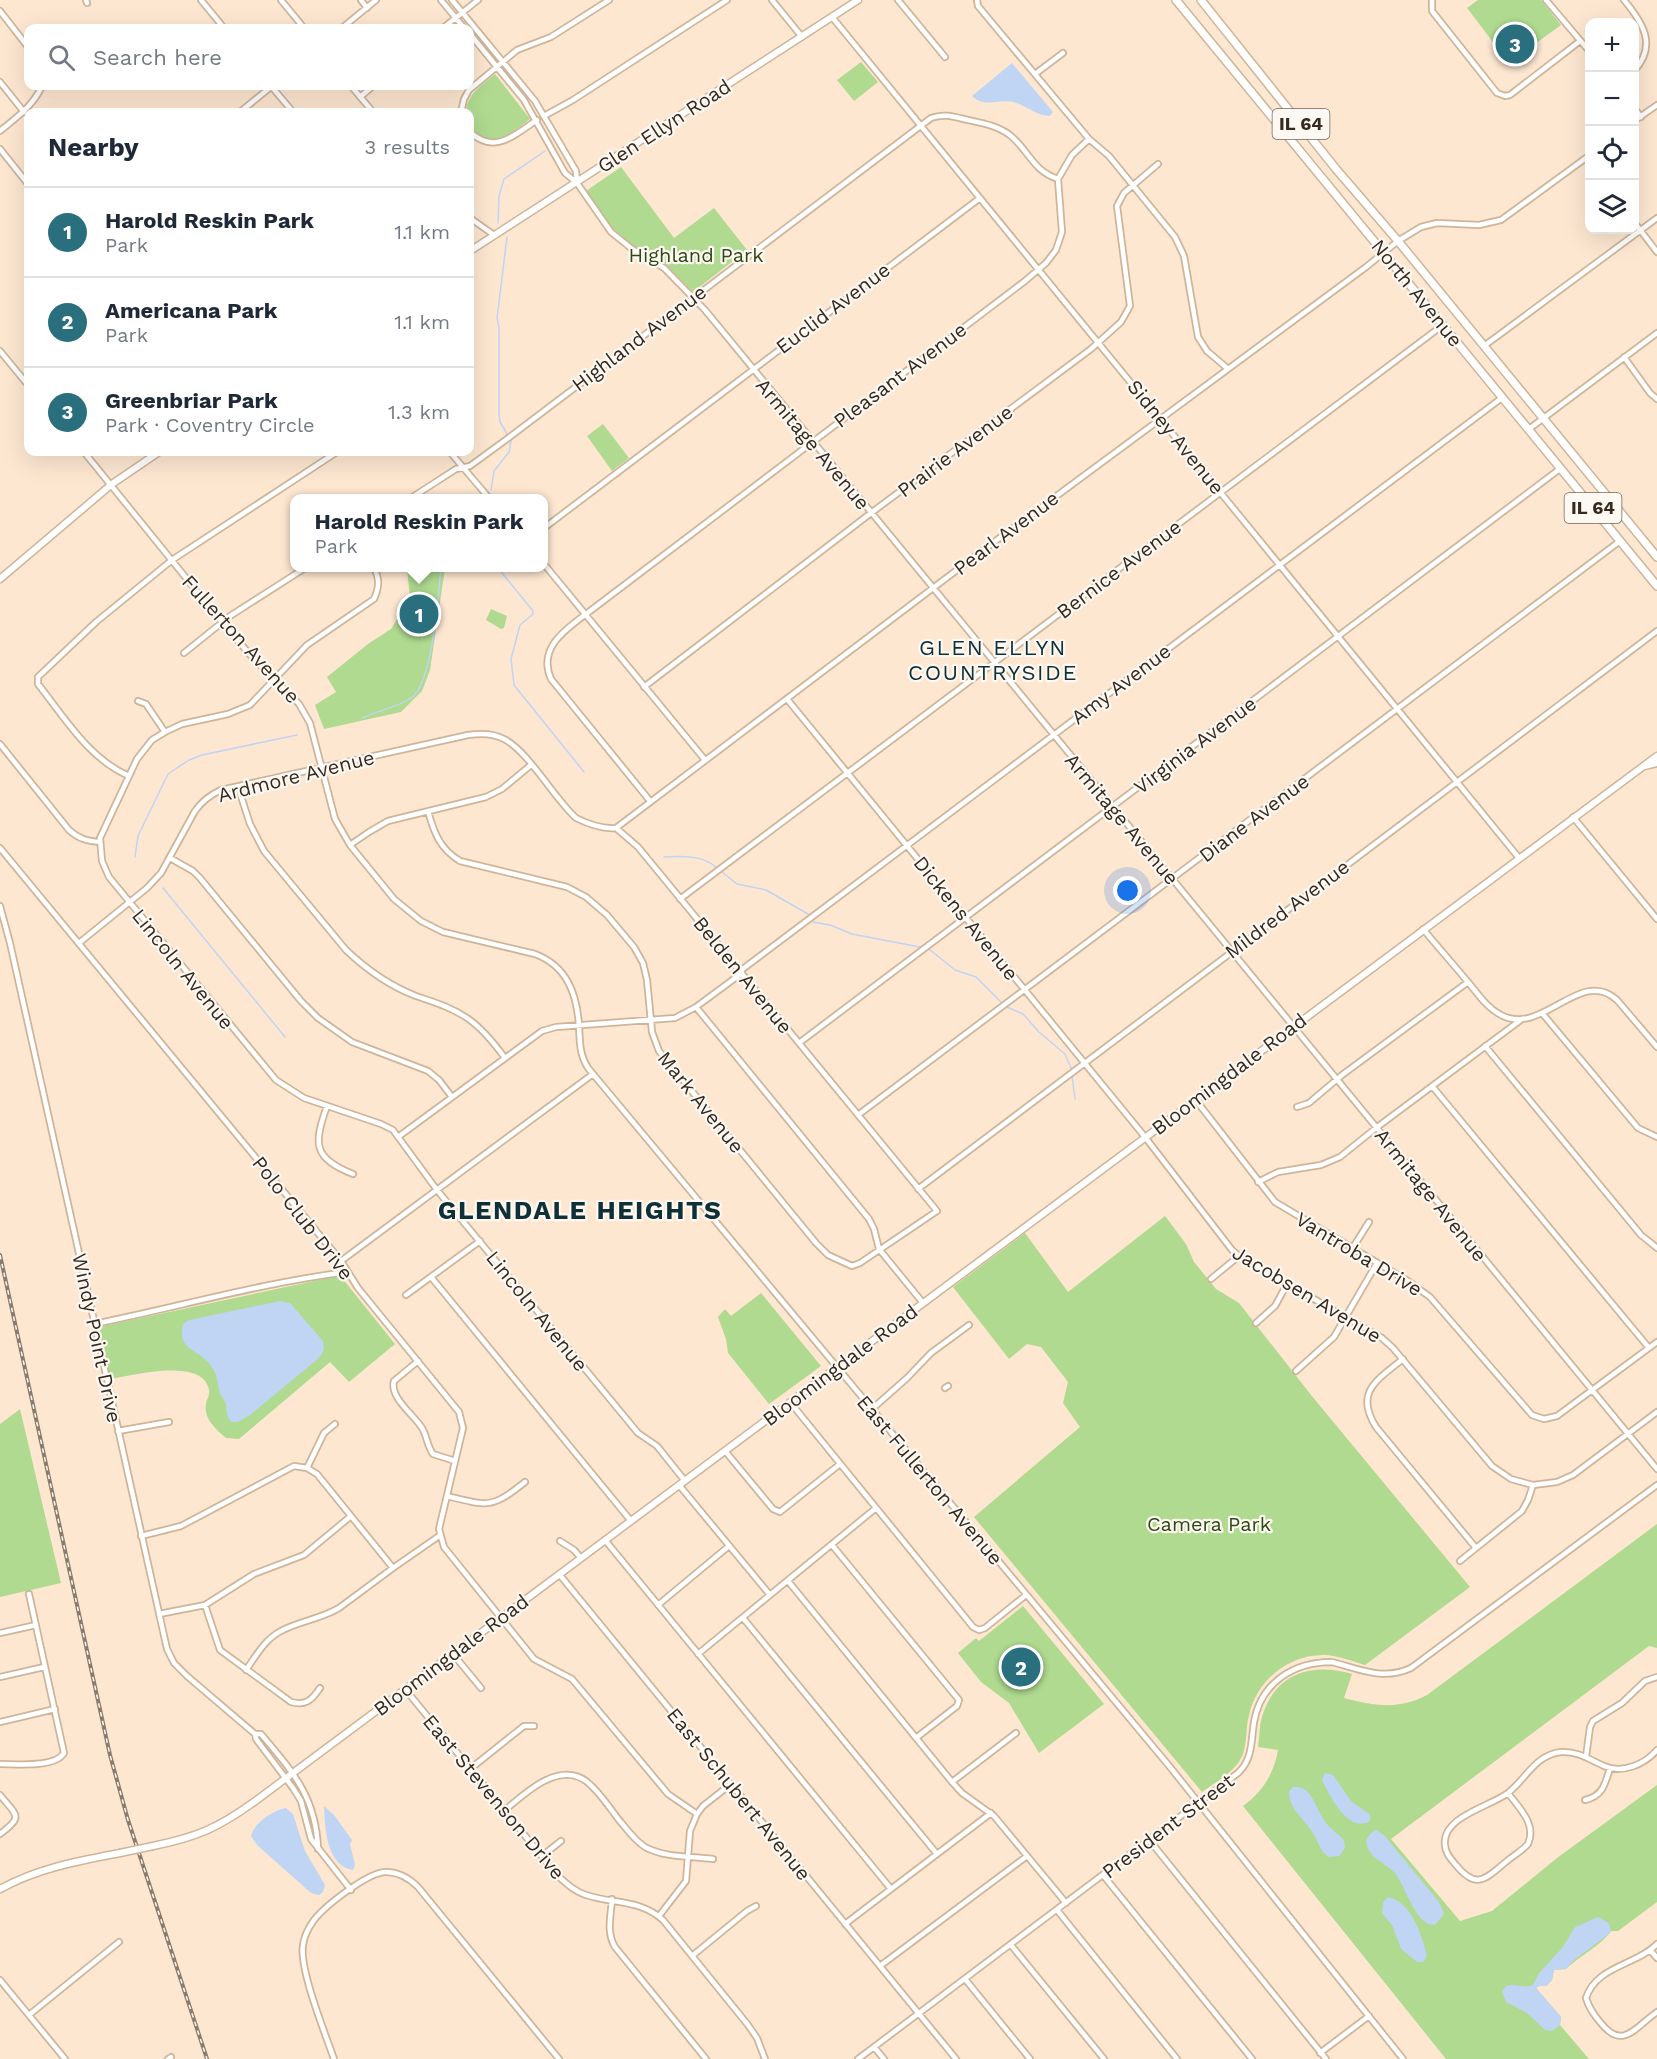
<!DOCTYPE html>
<html lang="en">
<head>
<meta charset="utf-8">
<style>
	body { margin:0; font-family:"Work Sans",sans-serif; background:#f2f2f3; color:#1f2937 }
	.controls { position:absolute; right:18px; top:18px; display:grid; overflow:hidden; border-radius:12px; box-shadow:0 6px 24px #0002 }
	.controls button { width:54px; height:54px; display:grid; place-items:center; padding:0; border:0; border-bottom:2px solid #e0e1e3; background:#fff; color:#1f2937; font:30px sans-serif }
	.you { position:absolute; left:1128px; top:891px; width:21px; height:21px; margin:-15px; border:4px solid #fff; border-radius:50%; background:#1a73e8; box-shadow:0 0 0 9px #1a73e833 }
	.badge { display:grid; place-items:center; width:39px; height:39px; border-radius:50%; background:#296f7d; color:#fff; font-size:20px; font-weight:700 }
	.pin { position:absolute; translate:-50% -50%; border:3px solid #fff; box-shadow:0 2px 6px #0006 }
	.popup { position:absolute; left:290px; top:494px; width:258px; height:78px; box-sizing:border-box; display:grid; place-content:center; border-radius:12px; background:#fff; filter:drop-shadow(0 2px 4px #0005); font-size:20px; white-space:nowrap; color:#747a83 }
	.popup b { font-size:22px; color:#1f2937 }
	.popup::after { content:''; position:absolute; left:50%; top:100%; margin-left:-12px; border:12px solid transparent; border-top-color:#fff }
	.list { margin:0; padding:0; list-style:none }
	h2 { display:flex; justify-content:space-between; align-items:center; height:78px; margin:0; padding:0 24px; font-size:26px }
	h2 small { font-size:20px; font-weight:400; color:#747a83 }
	.list li { display:grid; grid-template-columns:39px 1fr auto; gap:18px; align-items:center; box-sizing:border-box; height:90px; padding:0 24px; border-top:2px solid #e0e1e3 }
	.list b { display:block; font-size:22px; white-space:nowrap }
	.list p { margin:0; font-size:20px; white-space:nowrap; color:#747a83 }
	.list em { font-size:20px; font-style:normal; color:#747a83 }
	.icon { flex:none; width:33px; height:33px; fill:none; stroke:currentColor; stroke-width:2; stroke-linecap:round; stroke-linejoin:round }
	.map { position:relative; flex:none; width:1657px; height:2059px; overflow:hidden }
	.search { position:absolute; background:#fff; box-shadow:0 6px 24px #0002; left:24px; top:24px; width:450px; height:66px; display:flex; align-items:center; gap:15px; box-sizing:border-box; padding:0 21px; border-radius:12px; color:#747a83; font-size:22px }
	.panel { position:absolute; background:#fff; box-shadow:0 6px 24px #0002; left:24px; top:108px; width:450px; height:348px; border-radius:12px }
	.map>svg:first-child { display:block }
	.green { fill:#afda8f }
	.water { fill:#c0d4f3 }
	.lines { fill:none; stroke-linecap:round; stroke-linejoin:round }
	.stream { stroke:#c0d4f3; stroke-width:1.5 }
	.street-casing { stroke:#ceb59a; stroke-width:8 }
	.secondary-casing { stroke:#ceb59a; stroke-width:9 }
	.primary-casing { stroke:#ceb59a; stroke-width:10 }
	.street { stroke:#fff; stroke-width:4.5 }
	.secondary { stroke:#fff; stroke-width:6 }
	.primary { stroke:#fff; stroke-width:7 }
	.rail-casing { stroke:#8a7b6b; stroke-width:4 }
	.rail { stroke:#fdf8f2; stroke-width:1.5; stroke-dasharray:4.5; stroke-linecap:butt }
	.secondary-bridge-casing { stroke:#ceb59a; stroke-width:9; stroke-linecap:butt }
	.secondary-bridge { stroke:#fff; stroke-width:6 }
	.labels { text-anchor:middle; stroke-width:4.5; stroke-linejoin:round; paint-order:stroke }
	.shield { fill:#fdf8f2; stroke:#70685e; stroke-width:1.5 }
	.shield-label { font-size:18px; font-weight:bold; fill:#342a1f }
	.street-label { font-size:20px; fill:#342a1f; stroke:#fdf8f2 }
	.park-label { font-size:20px; fill:#2d4a12; stroke:#fdf8f2 }
	.quarter-label { font-size:22px; letter-spacing:1.5px; fill:#0f3037; stroke:#fdf8f2 }
	.district-label { font-size:26px; font-weight:bold; letter-spacing:1.5px; fill:#0f3037; stroke:#fdf8f2 }
</style>
</head>
<body>
<div class="map">
<svg width="1657" height="2059" viewBox="0 0 1657 2059">
	<rect width="100%" height="100%" fill="#fde7d1"/>
	<path class="green" d="M1478 0H1541L1561 25 1509 63 1467 8Z
		M861 62 878 82 854 101 837 80Z
		M495 74 530 119C521 126 511 134 501 138 491 142 476 137 471 127 469 123 470 117 470 112H466C467 94 481 86 495 74Z
		M621 167 674 238 714 208 747 250 693 292 664 263 627 242 605 221 586 191Z
		M603 424 629 458 612 471 587 436Z
		M407 568H445L430 670 422 691 401 712 324 729 315 705 336 692 327 677 368 644 391 629 410 598Z
		M491 609 507 616 504 628 501 629 486 620Z
		M1165 1216 1186 1244 1194 1262 1216 1289 1239 1303 1311 1395 1470 1587 1365 1665C1352 1661 1339 1656 1325 1655 1289 1654 1257 1680 1249 1715 1245 1730 1248 1748 1240 1760 1232 1774 1214 1783 1202 1792L974 1517 1080 1427 1063 1403 1068 1382 1041 1347 1027 1344 1009 1359 953 1287 1025 1233 1068 1292Z
		M333 1277 342 1278 395 1344 349 1382 330 1362 239 1439 226 1438C216 1430 203 1418 206 1404 207 1398 210 1396 209 1390 203 1356 129 1376 106 1380L98 1327Z
		M761 1293 821 1366 769 1404 728 1353 726 1339 718 1317 725 1309 731 1316Z
		M20 1409 61 1583 0 1597V1424Z
		M1657 1524V1648L1649 1646 1391 1839 1460 1921 1492 1911 1557 1858 1657 1785V1902L1618 1931H1611C1603 1944 1578 1957 1566 1969L1554 1970 1552 1980 1546 1986H1539L1536 1988 1561 2017 1560 2025 1589 2059H1446L1243 1806C1263 1792 1274 1773 1278 1750L1258 1747C1260 1735 1259 1722 1264 1711 1279 1671 1315 1663 1352 1674L1344 1698C1374 1706 1399 1710 1427 1695Z
		M1023 1606 1104 1704 1039 1753 1009 1703 981 1682 958 1653 976 1638 979 1641Z"/>
	<path class="water" d="M1012 63 1053 112 1050 116C1036 116 1026 105 1013 102 998 99 984 108 972 96Z
		M280 1301 290 1303 323 1341 324 1350 319 1358 250 1415 238 1422H231C226 1416 227 1412 226 1405 225 1400 221 1397 220 1393 217 1383 218 1375 211 1366 200 1349 176 1351 183 1324L189 1320Z
		M1325 1773 1333 1775 1351 1801 1369 1814 1371 1818 1369 1822C1347 1832 1330 1796 1322 1780Z
		M1293 1787C1312 1785 1315 1807 1324 1820 1328 1827 1338 1834 1344 1840L1345 1848 1339 1856 1329 1857C1319 1851 1319 1842 1313 1833 1305 1820 1288 1808 1289 1791Z
		M324 1806 334 1815 352 1840 350 1844 355 1865 353 1870C326 1866 325 1827 324 1806Z
		M286 1808 293 1814 305 1851 325 1885 323 1892 319 1895 311 1893 257 1845 251 1836C254 1823 273 1810 286 1808Z
		M1376 1830 1384 1835 1439 1902 1444 1914 1435 1925C1413 1925 1406 1883 1393 1871 1382 1861 1367 1857 1366 1840L1371 1833Z
		M1388 1897C1412 1902 1422 1936 1427 1956L1423 1962H1417L1401 1949 1392 1925 1382 1913 1383 1902Z
		M1598 1917 1609 1923 1611 1931 1609 1934 1574 1960 1566 1969 1554 1970 1552 1980 1546 1986H1539L1536 1988 1561 2017 1560 2025 1552 2031 1545 2030 1527 2013 1506 2002 1502 1992 1506 1986C1515 1983 1524 1989 1533 1985L1539 1973 1563 1947 1575 1927Z"/>
	<g class="lines">
		<path class="stream" d="M498 223 499 196 504 179 545 151
			M507 237 497 318 499 328V413L500 422 507 434
			M491 490 494 471 509 452 511 441
			M498 568 533 611V614L520 625 511 659 514 685 584 772
			M363 718C378 710 397 708 411 698 433 683 438 595 441 568
			M135 857 138 836 168 774 189 760 202 755 297 735
			M664 857C682 856 702 855 716 867
			M722 872 737 884 766 890 808 914
			M163 888 285 1037
			M813 922 830 925 852 934 920 947
			M929 949 955 970 976 977 1002 1003
			M1007 1007 1023 1014 1039 1032 1065 1054 1072 1070
			M1072 1076 1075 1099"/>
		<defs>
			<path id="street" d="M86 0 87 3
				M201 0 224 28
				M281 0 304 28
				M361 0 367 8
				M441 0 464 28
				M452 0 535 101 576 171 577 183
				M772 0 802 37
				M898 0 945 57
				M977 0 978 6 1089 139 1109 156 1175 237 1184 256 1198 337 1207 351 1227 368
				M1432 0V11L1497 93 1505 96 1510 95 1580 41
				M1546 0 1590 52
				M1624 0C1644 24 1657 46 1634 71
				M0 11 28 47
				M832 17 1519 858
				M342 28 376 0
				M443 28 478 0
				M470 34 524 100 565 173 577 183 611 232 632 249 664 268 705 310 1657 1469
				M1035 74 1063 53
				M0 82 24 112
				M271 86 293 112
				M351 86 373 112
				M360 97 373 86
				M1634 108 1641 117
				M240 112 272 86
				M461 112 464 99 469 90 517 50 551 37 609 0
				M544 116 573 100 727 0
				M1634 121 1657 105
				M0 131C17 117 33 106 42 86
				M470 132C495 155 514 135 537 120
				M0 149 28 184
				M470 218 494 235
				M1634 222 1657 252
				M1484 346 1657 218
				M0 351 28 385
				M1624 357 1650 393 1657 399
				M1529 429 1657 333
				M84 452 225 626 252 657 299 704 310 723 335 819 350 845 394 899 421 921 443 932 535 954C567 966 577 994 579 1026 580 1041 579 1054 588 1068L1170 1767 1403 2059
				M450 452 489 498
				M411 498 456 469 470 466 507 439 931 118C944 113 955 117 968 120 982 123 999 126 1011 136 1029 151 1033 171 1058 179
				M544 528 980 198
				M544 564 705 760
				M374 568C380 579 379 588 374 599L307 645 250 705 228 714 182 724 165 732 152 740 137 759 100 838 102 861 109 877 276 1080 304 1098 381 1124 393 1130 437 1190 638 1433 657 1446 685 1481
				M184 653 230 616 305 568
				M644 687 871 513 1091 349 1121 322 1130 306 1117 206 1124 193 1158 164
				M787 699 1145 1137 1232 1250 1239 1256 1382 1338 1393 1348 1492 1466 1511 1479 1533 1485
				M138 701 146 704 165 732
				M0 744 69 830C79 839 87 841 100 842
				M129 776C89 759 64 717 38 684V677L96 622 172 560 337 452
				M238 787 250 824 264 851 346 950C367 970 390 986 416 996 433 1002 451 1007 467 1018 482 1028 494 1043 505 1058
				M650 801 551 679C536 645 571 626 594 608L1025 281 1046 263 1056 250 1062 232 1058 179 1072 155 1089 139
				M1573 817 1657 919
				M616 828 978 554 1366 267 1398 241 1421 227 1437 223 1479 225 1501 220 1590 155
				M350 845 369 832 388 821 486 797 502 789 531 765
				M0 848 341 1261 358 1288 459 1412 463 1428 439 1529 444 1547 534 1659 572 1679 668 1794 697 1814
				M170 858 193 871 200 878 301 1001 318 1018 352 1042 428 1071 439 1080 452 1097
				M680 899 1443 325
				M0 906 10 943 167 1649 174 1663 187 1676 255 1734H261C293 1772 316 1797 318 1849
				M1423 929C1438 947 1453 964 1468 982 1478 994 1487 1008 1501 1015 1542 1037 1581 966 1617 1000L1657 1047
				M79 943 147 888 161 873 195 811C202 801 210 795 221 790L468 735C481 733 493 733 504 739 528 751 554 798 576 818 588 824 603 829 616 828L638 847 937 1211 860 1263 852 1266 828 1255 816 1243 659 1051 652 1032 647 980 643 963 634 947 607 915 586 897 567 887 460 861C440 849 434 833 428 811
				M740 971 1503 397
				M696 1007 869 1219 874 1229 879 1249 923 1303
				M1542 1013 1638 1128 1657 1137
				M799 1043 1561 468
				M1485 1046 1641 1235 1657 1248
				M1432 1086 1649 1348
				M1195 1099 1275 1202 1408 1281 1430 1297 1532 1415 1544 1419 1557 1416 1657 1342
				M327 1106C314 1143 312 1158 353 1174
				M1297 1107 1309 1103 1342 1075 1468 982
				M858 1115 1620 541
				M398 1137 542 1031 556 1027 675 1018 696 1007 742 973
				M1258 1182 1278 1172 1321 1165 1340 1157 1376 1128 1522 1019
				M918 1189 1657 631
				M1352 1249 1369 1222
				M341 1261 593 1074
				M431 1277 631 1521
				M1211 1279 1239 1256
				M406 1295 480 1241
				M1256 1323 1275 1306 1287 1284
				M94 1324C178 1307 261 1283 347 1272
				M1403 1359C1377 1380 1354 1392 1376 1427L1476 1548
				M418 1361 394 1381C389 1397 414 1415 422 1428 427 1436 427 1446 433 1454L455 1461
				M1296 1371 1334 1337 1377 1263
				M945 1388 948 1386
				M790 1402 973 1627 979 1630 985 1628 1026 1595
				M872 1409 907 1378 931 1353 969 1325
				M118 1431 169 1422
				M725 1451 773 1509 780 1512 840 1464
				M307 1468 324 1433 335 1424
				M679 1485 770 1595
				M447 1496C488 1506 491 1509 525 1482
				M141 1536 181 1526 294 1466 307 1468 317 1474 393 1568
				M605 1540 891 1889
				M560 1541 574 1550 581 1558
				M832 1545 959 1700 957 1706 916 1738
				M1460 1561 1522 1511 1528 1500 1533 1485 1557 1482 1573 1475 1657 1412
				M559 1574 956 2059
				M788 1581 952 1782 962 1793 994 1816 1066 1903
				M205 1605 220 1650 291 1702C306 1706 312 1700 320 1688
				M658 1605 729 1546
				M159 1614 205 1605 254 1574 304 1555 351 1516
				M743 1618 937 1854
				M0 1633 36 1625
				M453 1654 481 1688
				M698 1654 876 1508
				M246 1670C256 1656 265 1639 281 1631 299 1621 321 1619 339 1608L393 1568 439 1536
				M0 1677 44 1667
				M405 1689 558 1876C567 1884 574 1891 586 1895 613 1904 640 1899 663 1920L748 2025 757 2038 765 2059
				M0 1722 55 1709
				M255 1734 256 1739 293 1788 301 1801 311 1839 351 1890
				M1586 1757 1590 1727 1593 1721 1622 1703 1645 1681 1657 1677
				M0 1764C17 1764 55 1768 64 1753L29 1594
				M470 1769 524 1726H534
				M952 1782 1016 1733
				M1508 1793C1519 1808 1537 1824 1528 1844 1522 1851 1514 1855 1507 1861 1486 1878 1477 1891 1456 1865 1451 1859 1445 1853 1445 1845 1441 1817 1491 1806 1508 1793 1526 1779 1535 1755 1561 1752 1578 1751 1590 1760 1604 1766 1623 1774 1645 1764 1657 1750
				M0 1795C17 1816 24 1816 0 1834
				M1585 1800C1603 1796 1605 1784 1610 1768
				M504 1811C524 1794 558 1761 586 1781 599 1791 609 1807 619 1820 627 1829 634 1840 645 1847 665 1858 691 1856 713 1859
				M1150 1841 1326 2059
				M542 1856 561 1841
				M1103 1875 1252 2059
				M612 1899C611 1916 606 1932 615 1947L706 2059
				M1057 1910 1177 2059
				M659 1916 686 1881 690 1831 697 1814 703 1806 731 1784
				M845 1924 991 1813
				M1657 1944C1637 1965 1596 1966 1586 1998 1589 2008 1593 2014 1600 2022 1623 2052 1636 2026 1657 2012
				M1011 1945 1104 2059
				M1650 1950 1657 1958
				M692 1956 747 1911 756 1906
				M880 1966 1027 1856
				M965 1979 1030 2059
				M0 1980 65 2059
				M29 2015 119 1942
				M874 2047 884 2059
				M1320 2053 1369 2016
				M168 2059 171 2057
				M334 2059C325 2033 299 1969 303 1945 304 1936 309 1927 314 1920 325 1906 368 1872 386 1872 398 1872 409 1878 418 1887L559 2059
				M858 2059 1238 1773C1253 1759 1251 1741 1254 1722 1261 1682 1294 1662 1332 1662 1359 1669 1383 1681 1411 1668L1657 1485"/>
			<path id="secondary" d="M470 251 858 0
				M0 579 112 484 159 452
				M1645 766 1657 763
				M153 1846C197 1837 218 1828 254 1802L1657 756
				M0 1889C38 1868 78 1861 120 1853"/>
			<path id="primary" d="M1176 0 1657 586
				M1201 0 1336 169 1398 241 1657 557"/>
		</defs>
		<use href="#street" class="street-casing"/>
		<use href="#secondary" class="secondary-casing"/>
		<use href="#primary" class="primary-casing"/>
		<use href="#street" class="street"/>
		<use href="#secondary" class="secondary"/>
		<use href="#primary" class="primary"/>
		<defs>
			<path id="rail" d="M0 1255 110 1755 128 1820 207 2059"/>
		</defs>
		<use href="#rail" class="rail-casing"/>
		<use href="#rail" class="rail"/>
		<defs>
			<path id="secondary-bridge" d="M120 1853 153 1846"/>
		</defs>
		<use href="#secondary-bridge" class="secondary-bridge-casing"/>
		<use href="#secondary-bridge" class="secondary-bridge"/>
	</g>
	<g class="labels">
		<g class="shield">
			<rect x="1272.5" y="109" width="57" height="30" rx="4.5"/>
			<rect x="1564.5" y="493" width="57" height="30" rx="4.5"/>
		</g>
		<g class="shield-label">
			<text x="1301" y="130">IL 64</text>
			<text x="1593" y="514">IL 64</text>
		</g>
		<g class="street-label">
			<text transform="translate(664 126) rotate(-33)" y="7">Glen Ellyn Road</text>
			<text transform="translate(1417 293) rotate(51)" y="7">North Avenue</text>
			<text transform="translate(833 308) rotate(-37)" y="7">Euclid Avenue</text>
			<text transform="translate(639 338) rotate(-37)" y="7">Highland Avenue</text>
			<text transform="translate(900 375) rotate(-37)" y="7">Pleasant Avenue</text>
			<text transform="translate(1176 437) rotate(51)" y="7">Sidney Avenue</text>
			<text transform="translate(813 444) rotate(50)" y="7">Armitage Avenue</text>
			<text transform="translate(955 451) rotate(-37)" y="7">Prairie Avenue</text>
			<text transform="translate(1006 533) rotate(-37)" y="7">Pearl Avenue</text>
			<text transform="translate(1119 569) rotate(-37)" y="7">Bernice Avenue</text>
			<text transform="translate(241 639) rotate(48)" y="7">Fullerton Avenue</text>
			<text transform="translate(1121 684) rotate(-37)" y="7">Amy Avenue</text>
			<text transform="translate(1195 745) rotate(-37)" y="7">Virginia Avenue</text>
			<text transform="translate(296 776) rotate(-14)" y="7">Ardmore Avenue</text>
			<text transform="translate(1254 818) rotate(-37)" y="7">Diane Avenue</text>
			<text transform="translate(1122 819) rotate(50)" y="7">Armitage Avenue</text>
			<text transform="translate(1287 909) rotate(-37)" y="7">Mildred Avenue</text>
			<text transform="translate(966 918) rotate(51)" y="7">Dickens Avenue</text>
			<text transform="translate(183 969) rotate(51)" y="7">Lincoln Avenue</text>
			<text transform="translate(743 975) rotate(51)" y="7">Belden Avenue</text>
			<text transform="translate(1229 1074) rotate(-37)" y="7">Bloomingdale Road</text>
			<text transform="translate(701 1102) rotate(51)" y="7">Mark Avenue</text>
			<text transform="translate(1431 1195) rotate(51)" y="7">Armitage Avenue</text>
			<text transform="translate(303 1218) rotate(52)" y="7">Polo Club Drive</text>
			<text transform="translate(1359 1254) rotate(31)" y="7">Vantroba Drive</text>
			<text transform="translate(1307 1294) rotate(31)" y="7">Jacobsen Avenue</text>
			<text transform="translate(537 1311) rotate(51)" y="7">Lincoln Avenue</text>
			<text transform="translate(97 1338) rotate(78)" y="7">Windy Point Drive</text>
			<text transform="translate(840 1365) rotate(-37)" y="7">Bloomingdale Road</text>
			<text transform="translate(930 1480) rotate(50)" y="7">East Fullerton Avenue</text>
			<text transform="translate(451 1655) rotate(-37)" y="7">Bloomingdale Road</text>
			<text transform="translate(739 1794) rotate(51)" y="7">East Schubert Avenue</text>
			<text transform="translate(494 1797) rotate(50)" y="7">East Stevenson Drive</text>
			<text transform="translate(1168 1826) rotate(-37)" y="7">President Street</text>
		</g>
		<g class="park-label">
			<text x="696" y="262">Highland Park</text>
			<text x="1209" y="1531">Camera Park</text>
		</g>
		<g class="quarter-label">
			<text x="993" y="655">GLEN ELLYN<tspan x="993" dy="25">COUNTRYSIDE</tspan></text>
		</g>
		<g class="district-label">
			<text x="580" y="1219">GLENDALE HEIGHTS</text>
		</g>
	</g>
</svg>
<div class="controls">
<button>+</button>
<button>−</button>
<button><svg class="icon" aria-label="locate" viewBox="0 0 24 24"><circle cx="12" cy="12" r="6"/><path d="M12 2v4M12 18v4M2 12h4M18 12h4"/></svg></button>
<button><svg class="icon" aria-label="layers" viewBox="0 0 24 24"><path d="M12 4l9 5-9 5-9-5zM3 14l9 5 9-5"/></svg></button>
</div>
<div class="you"></div>
<div class="pin badge" style="left:419px;top:614px">1</div>
<div class="popup"><b>Harold Reskin Park</b>Park</div>
<div class="pin badge" style="left:1021px;top:1667px">2</div>
<div class="pin badge" style="left:1515px;top:44px">3</div>
<div class="search"><svg class="icon" aria-label="search" viewBox="0 0 24 24"><circle cx="10" cy="10" r="6"/><path d="M15 15l6 6"/></svg>Search here</div>
<section class="panel">
<h2>Nearby<small>3 results</small></h2>
<ul class="list">
<li><span class="badge">1</span><div><b>Harold Reskin Park</b><p>Park</p></div><em>1.1 km</em></li>
<li><span class="badge">2</span><div><b>Americana Park</b><p>Park</p></div><em>1.1 km</em></li>
<li><span class="badge">3</span><div><b>Greenbriar Park</b><p>Park · Coventry Circle</p></div><em>1.3 km</em></li>
</ul>
</section>
</div>
</body>
</html>
